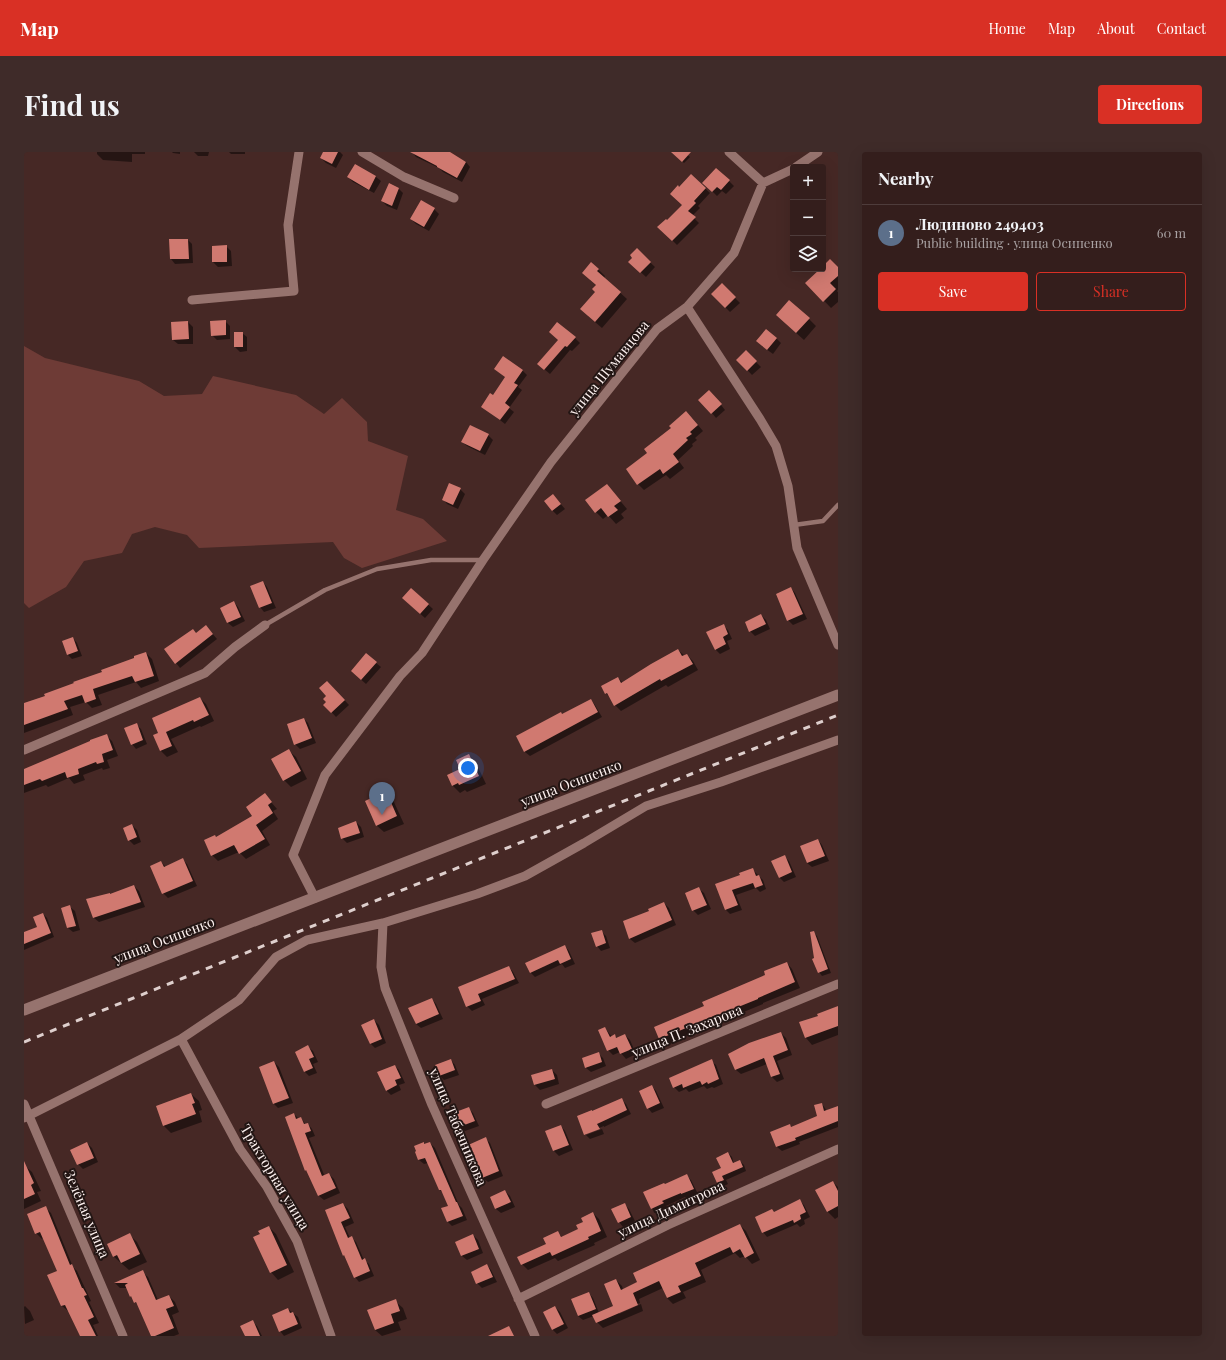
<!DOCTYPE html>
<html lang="en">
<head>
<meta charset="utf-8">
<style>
	body { margin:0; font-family:"Playfair Display",serif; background:#3f2b29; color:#f1f3f6 }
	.controls { position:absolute; right:12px; top:12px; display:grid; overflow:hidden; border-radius:4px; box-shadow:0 4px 16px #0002 }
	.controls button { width:36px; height:36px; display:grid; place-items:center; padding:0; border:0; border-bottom:1px solid #4e3c3b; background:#341e1c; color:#f1f3f6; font:20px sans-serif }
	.you { position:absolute; left:444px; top:616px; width:14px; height:14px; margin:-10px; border:3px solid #fff; border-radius:50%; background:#1a73e8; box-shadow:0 0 0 6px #1a73e833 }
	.badge { display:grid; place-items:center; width:26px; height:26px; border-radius:50%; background:#d93025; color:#fff; font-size:13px; font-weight:700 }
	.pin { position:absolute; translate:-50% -33px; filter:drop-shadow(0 1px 2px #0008) }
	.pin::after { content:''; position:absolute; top:21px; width:14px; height:12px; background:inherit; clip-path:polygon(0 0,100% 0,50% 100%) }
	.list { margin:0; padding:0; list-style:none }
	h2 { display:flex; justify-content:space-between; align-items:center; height:52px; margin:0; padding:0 16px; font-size:17px }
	h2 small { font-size:13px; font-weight:400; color:#a9a2a3 }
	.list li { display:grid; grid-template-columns:26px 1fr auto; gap:12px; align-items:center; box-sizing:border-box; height:56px; padding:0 16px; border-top:1px solid #4e3c3b }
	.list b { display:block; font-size:15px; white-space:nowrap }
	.list p { margin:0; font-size:13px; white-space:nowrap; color:#a9a2a3 }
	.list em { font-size:13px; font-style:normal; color:#a9a2a3 }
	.actions { display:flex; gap:8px; padding:12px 16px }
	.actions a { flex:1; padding:9px 0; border:1px solid #d93025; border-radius:4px; text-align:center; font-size:14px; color:#d93025 }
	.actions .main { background:#d93025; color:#fff }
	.icon { flex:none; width:22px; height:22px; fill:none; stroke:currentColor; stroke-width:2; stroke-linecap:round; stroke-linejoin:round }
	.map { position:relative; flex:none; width:814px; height:1184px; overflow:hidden; border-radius:4px }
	header { display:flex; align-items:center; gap:24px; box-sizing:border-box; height:56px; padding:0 20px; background:#d93025; color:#fff }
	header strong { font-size:19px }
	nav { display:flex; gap:22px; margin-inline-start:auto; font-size:14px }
	.intro { display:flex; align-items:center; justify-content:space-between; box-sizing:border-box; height:96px; padding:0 24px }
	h1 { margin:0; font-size:28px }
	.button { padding:10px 18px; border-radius:4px; background:#d93025; color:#fff; font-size:14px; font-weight:700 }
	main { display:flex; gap:24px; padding:0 24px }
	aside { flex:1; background:#341e1c; border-radius:4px; box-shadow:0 4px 16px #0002 }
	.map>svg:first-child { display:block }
	.green { fill:#6e3b36 }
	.shadow { fill:#0007 }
	.building { fill:#d07970 }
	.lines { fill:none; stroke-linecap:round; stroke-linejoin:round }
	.service { stroke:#96736e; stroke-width:4.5 }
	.minor { stroke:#96736e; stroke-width:9 }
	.tertiary { stroke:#96736e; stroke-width:11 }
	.rail { stroke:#decfcd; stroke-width:3; stroke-dasharray:7 7; stroke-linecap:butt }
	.labels { text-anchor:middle; stroke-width:4; stroke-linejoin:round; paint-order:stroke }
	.street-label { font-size:14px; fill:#fdf1ef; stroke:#231614 }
</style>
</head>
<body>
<header>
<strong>Map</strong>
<nav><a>Home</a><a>Map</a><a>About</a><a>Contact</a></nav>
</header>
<div class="intro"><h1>Find us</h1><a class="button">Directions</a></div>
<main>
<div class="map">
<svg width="814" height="1184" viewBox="0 0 814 1184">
	<rect width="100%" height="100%" fill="#462825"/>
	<path class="green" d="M0 194 21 206 115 229 140 244 178 242 189 224 272 243 300 262 318 246 343 270 344 289 384 304 372 358 399 367 423 389 338 416 320 406 309 390 175 396 163 383 131 375 108 382 98 401 60 409 42 435 5 456 0 451Z"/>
	<path class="shadow" d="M73 0H121V2H108V10L79 8 73 2Z
		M148 0H156V2L149 1Z
		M170 0H185L184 4H174Z
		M205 0H221V2H207Z
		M300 0H316L319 3 312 16 302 11 297 6Z
		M388 0H423L442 10 446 15 438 30 419 20 415 16 392 5Z
		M653 0H660L666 5 660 11 651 2Z
		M331 13 352 25 357 29 350 41 329 30 324 25Z
		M667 23 686 41 674 54 676 56 668 64 675 71 653 93 635 75 643 70 659 53 655 36Z
		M705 29 710 34 702 42 698 39 693 44 684 35Z
		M375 37 379 41 373 58 363 54 358 49Z
		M410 57 415 62 405 79 392 72 387 67Z
		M164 88 168 92 169 111 151 112 147 107Z
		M202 94 207 99 208 114 194 115 189 110Z
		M613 98 631 115 622 125 606 110 610 106Z
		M799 116H814V138L813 139 814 140V150L807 156 783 131Z
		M574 117 581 124 580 126 603 147 578 176 564 164 573 134 566 128Z
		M698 133 716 151 706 160 688 142Z
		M785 167 792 174 780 188 761 171Z
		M201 169 206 174V187L193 188 188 183Z
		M164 170 169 175V192H154L149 188 148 171Z
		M218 181 223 185V199L216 200 211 195Z
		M551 186 556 191 548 199 546 198 526 222 514 212Z
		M752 186 757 191 749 202 738 194Z
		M722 200 737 215 728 223 714 208Z
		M498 218 503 223 494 235 498 238 485 256 490 260 481 272 458 254 469 244 482 225Z
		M690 244 701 258 692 266 688 261Z
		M668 266 679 279 671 286 673 288 668 292 669 294 654 308 660 316 646 327 642 323 620 338 614 332 625 302Z
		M464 283 469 288 461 303 443 294 438 290Z
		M583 333 603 357 597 362 600 366 592 372 584 363 579 367 572 360Z
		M436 337 441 342 434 357 423 352 419 347Z
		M529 343 541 357 533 363 528 358Z
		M239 430 243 435 252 456 240 460 236 455Z
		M767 436 771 441 783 467 769 473 764 468Z
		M387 437 409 457 401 466 384 451Z
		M210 450 214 455 221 469 209 475 204 471 197 456Z
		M737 463 742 468 746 477 731 484 726 479Z
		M699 473 704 478 708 487 703 489 706 497 696 502 691 497Z
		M182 474 193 487 156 516 141 497 172 482Z
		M49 486 53 491 58 504 48 507 44 503Z
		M654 498 661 504 663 503 669 509 674 518 644 535 642 533 597 559 591 553 586 546 582 541 594 526 599 531Z
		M122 501 128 507 135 529 117 536 112 530 74 543 78 553 68 556 62 550 46 555 49 563 0 581V552L22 545 112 507Z
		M352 511 357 515 342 532 333 524Z
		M308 535 325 553 312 565 301 553 303 550 304 544Z
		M176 546 182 552 190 569 177 575 176 574 147 587 154 600 143 605 137 599 130 583 136 581Z
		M567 548 571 553 578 565 506 604 501 600 493 585Z
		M280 567 284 571 292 591 276 597 271 592Z
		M112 572 117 577 123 592 112 597 108 592Z
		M82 583 88 589 94 604 83 608 86 616 79 618 78 616 59 623 61 628 50 632 45 626 24 635 22 633 0 641V618Z
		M264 598 272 605 283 627 267 635 260 628Z
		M445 603 452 611 462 632 443 640 441 638 436 641 428 633Z
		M362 640 369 648 380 672 360 680 352 673Z
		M241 643 253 657 249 659 254 667 238 679 246 693 222 707 215 700 194 709 188 703 191 684 193 686 230 665Z
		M332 670 337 675 340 685 323 691 318 686Z
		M108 673 113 678 117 690 110 693 105 688Z
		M794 688 798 693 805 709 788 715 783 711Z
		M760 704 765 709 772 725 760 730 755 725Z
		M158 707 163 712 173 734 144 746 139 741 137 710 142 715Z
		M728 717 739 728 742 737 736 740 732 736 712 743 718 758 706 762 702 758 692 733 717 723Z
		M110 734 115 739 121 755 75 770 70 766 64 748 87 743Z
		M675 737 680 741 687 757 674 763 669 758Z
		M640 751 645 756 652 773 611 791 606 787 600 770 626 760Z
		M46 755 51 759 56 778 49 780 44 776Z
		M19 762 23 766 30 785 0 798V781L14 775Z
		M577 779 582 784 586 796 577 799 573 794Z
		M789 780 793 784 807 821 798 824 795 820 791 807Z
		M541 794 545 799 551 812 541 816 538 812 511 825 506 820Z
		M763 811 768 817 776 836 739 851V852L642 892 636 886 681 855 742 824Z
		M485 815 489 820 495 831 458 847 461 853 448 859 443 854 435 836Z
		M408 847 412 852 419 867 397 876 392 872Z
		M814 854V883L788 893 782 886 776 871 795 864Z
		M350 868 355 873 362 891 351 896 346 891Z
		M581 876 588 885 590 884 593 886 601 883 606 888 612 902 602 907 596 900 589 903 584 898Z
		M757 881 762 886 768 903 753 909 760 927 753 930 748 925 743 912 717 922 712 918 706 902Z
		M284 895 289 899 294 910 289 912 293 921 285 924 281 920Z
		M574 901 579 906 582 914 567 920 562 916Z
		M427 908 431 913 435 923 420 928 416 924Z
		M687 909 692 913 699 932 690 936 688 935 683 937 680 934 665 940 662 937 655 940 650 935Z
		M250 910 255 915 269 951 254 956 250 952 236 915Z
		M371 914 375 918 381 931 375 933 377 938 367 943 362 938Z
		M528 918 533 923 535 932 516 938 511 933 508 923Z
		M628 934 632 939 640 956 628 961 624 956Z
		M167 942 175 949 178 958 175 959 178 970 147 981 140 974 133 955Z
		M597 947 602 952 607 962 580 975V974L562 981V983L578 977 580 982 566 987 561 982 569 960Z
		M798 952 803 959 814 955V975L775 990 776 992 758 999 753 995 748 980 766 973 768 976 794 965Z
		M445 957 449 961 455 974 441 979 436 975 431 962Z
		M270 962 275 967 277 966 282 973 284 972 288 977 291 984 285 986 301 1025 305 1022 310 1027 316 1041 300 1048 295 1044 285 1022 282 1018 262 965Z
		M537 974 541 979 549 998 535 1004 530 999 523 980Z
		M461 986 466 991 479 1024 464 1030 459 1026 452 1011Z
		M63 991 68 996 74 1010 59 1017 54 1012Z
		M399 991 401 993 406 991 411 996 435 1053 438 1056 443 1068 428 1074 423 1069 425 1054 419 1041 416 1038 404 1011 400 1012 395 1008 392 1000Z
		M704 1001 708 1005 710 1012 716 1009 720 1013 722 1019 702 1028 704 1032 698 1035 694 1031 689 1021 698 1017Z
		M0 1013 8 1020 17 1039 13 1040 17 1049 0 1057Z
		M662 1023 667 1028 674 1042 663 1047 661 1045 642 1054 644 1056 632 1061 628 1057 641 1033Z
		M809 1030 814 1035V1065L811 1067 804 1060 792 1038Z
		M481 1039 486 1044 491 1055 477 1061 472 1057 467 1045Z
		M775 1048 780 1053 786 1065 780 1068 781 1072 776 1075 773 1072 743 1085 739 1080 750 1061Z
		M319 1052 324 1057 330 1071 321 1075 326 1086 327 1085 332 1090 340 1108 345 1112 350 1124 335 1130 331 1125 323 1106 320 1103 302 1059Z
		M600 1052 605 1057 611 1069 599 1075 595 1070Z
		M21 1055 27 1061 49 1115 53 1119 67 1149 65 1150 75 1171 69 1173 74 1184H57L45 1158 44 1159 38 1154 32 1142 34 1119 19 1086 18 1087 12 1081Z
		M569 1061 575 1067 583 1085 570 1091 571 1093 534 1109 531 1106 504 1118 498 1112 495 1105 523 1092 534 1081 538 1085 555 1077Z
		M716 1073 722 1079 736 1108 728 1112 721 1104 716 1106 711 1101 677 1118 682 1130 659 1140 662 1146 649 1152 643 1146 639 1136 615 1147 616 1151 595 1160V1162L617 1152 619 1159 579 1176 573 1170 570 1164 559 1168 554 1164 565 1141 569 1146 575 1161 590 1155 592 1128 598 1134 599 1138Z
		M245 1075 252 1082 270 1120 254 1128 247 1120 237 1082Z
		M106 1083 113 1090 123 1110 105 1118 89 1104Z
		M449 1083 454 1088 459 1101 443 1108 438 1104Z
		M463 1113 467 1118 473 1130 458 1136 453 1131Z
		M118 1120 124 1125 134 1148 145 1144 151 1150 155 1160 148 1163 155 1182 150 1184H128L116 1155 111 1150 104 1136H96L91 1131Z
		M371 1149 379 1156 383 1167 374 1170 377 1178 358 1184 351 1178Z
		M1 1154 6 1159 10 1168 1 1172 0 1155Z
		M531 1155 536 1160 544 1176 533 1182 528 1177Z
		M264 1157 274 1165 278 1176 260 1184 256 1179Z
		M229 1170 233 1174 238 1184H222Z"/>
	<path class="building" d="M299 0H314L308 12 296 6Z
		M386 0H426L442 10 433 26 413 15V14Z
		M647 0H667L658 10Z
		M331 12 352 24 345 38 323 25Z
		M692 16 706 28 697 38 693 35 688 40 678 31Z
		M667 22 682 36 670 49 672 51 664 59 672 65 648 89 633 75 642 67 643 68 658 53 646 42 654 33 655 35Z
		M365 31 375 36 368 54 357 49Z
		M397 48 411 56 400 75 386 67Z
		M145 87H164L165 107H146Z
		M203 93V110H188V94Z
		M613 96 627 110 616 121 604 110 608 106 606 103Z
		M806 107 814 115V124L806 131 812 137 799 150 781 131 796 117H799V114Z
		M567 110 575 117 573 119 597 140 571 170 556 157 571 140 568 137 572 133 558 121Z
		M698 131 712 145 701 156 687 142Z
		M765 148 786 166 772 181 752 163Z
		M202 168V183L187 184 186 169Z
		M164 169 165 187 148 188 147 170Z
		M533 170 552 185 543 195 541 194 520 218 513 212 534 188 525 180Z
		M742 177 753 186 743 198 732 189Z
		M210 180H219V195H210Z
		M722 198 733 209 723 219 712 208Z
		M479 204 499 218 490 231 494 233 481 251 486 255 476 268 457 255 466 241 469 243 481 225 470 217Z
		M685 238 698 252 687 262 674 248Z
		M662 259 674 273 666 280 668 282 662 286 664 288 649 302 655 310 639 322 636 317 613 333 602 317 623 301 620 297 647 276 645 274Z
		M446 273 465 282 456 299 437 290Z
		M425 331 437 336 429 353 418 348Z
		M583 332 597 349 590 354 594 358 584 365 577 356 571 361 561 348Z
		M529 342 537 352 528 359 520 349Z
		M239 429 248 451 235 456 226 434Z
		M767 435 779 462 763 469 752 442Z
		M387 436 405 452 396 462 378 446Z
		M210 449 217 465 203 471 196 456Z
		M737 462 742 472 725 480 721 470Z
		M700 472 704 482 699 485 702 492 691 498 682 480Z
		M182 473 189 482 151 512 140 497 169 477 172 481Z
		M49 485 54 499 43 503 38 489Z
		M654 497 658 504 663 502 669 512 637 529 636 527 590 554 583 541 581 542 577 534 594 525 597 531 627 512Z
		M122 500 130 524 111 530 108 524 69 537 72 547 61 551 58 543 40 549 44 557 0 573V551L21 544 20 542 50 531 49 530 78 520 77 518 110 506V504Z
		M342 501 353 510 337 528 327 519Z
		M303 529 321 548 307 561 299 553 302 550 299 547 302 544 295 536Z
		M176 545 185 563 170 570 169 568 142 580 148 594 136 599 129 583 134 581 128 566Z
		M567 547 574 560 500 600 492 584 537 560 538 562Z
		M280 566 288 586 270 593 263 572Z
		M113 571 119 588 107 593 100 576Z
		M83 582 89 598 78 602 80 610 73 612 72 610 54 617 55 622 43 626 41 620 18 629 16 627 0 633V617L66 589V588Z
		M265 597 277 619 259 629 247 607Z
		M445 602 455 624 435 633 434 631 428 634 423 623 436 617 432 608Z
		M362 639 373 664 352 674 341 649Z
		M241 641 248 650 244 653 249 661 232 673 241 687 215 702 210 693 187 704 180 688 191 683 192 685 228 664 222 655Z
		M332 669 336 681 317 687 314 676Z
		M108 672 113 685 104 689 99 676Z
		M794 687 801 704 783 711 776 694Z
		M761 703 768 720 755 726 747 709Z
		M159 706 169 729 138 742 126 714 137 709 140 715Z
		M729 716 732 724 735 723 739 733 731 736 729 731 708 738 714 753 701 758 691 732 716 723 715 721Z
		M110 733 117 750 69 766 62 747 86 741V742Z
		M675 735 683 753 668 759 661 741Z
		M640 750 648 768 605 787 599 769 625 759 624 757Z
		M46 753 52 774 43 776 37 756Z
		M19 761 27 781 0 792V780L13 775 9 765Z
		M578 778 582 791 572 795 567 781Z
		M790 779 804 817 794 821 788 807 790 806 786 780Z
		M541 793 547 807 536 812 534 808 506 821 501 811Z
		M763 810 771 830 734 846V847L635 887 630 875 680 854 678 850 741 823 740 819Z
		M485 814 491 827 454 842 457 849 442 855 434 835Z
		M408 846 415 862 392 872 384 856Z
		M814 854V874L781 886 775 870 794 864 793 862Z
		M350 867 358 887 346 892 337 873Z
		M581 875 586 885 591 882 592 886 601 882 608 897 596 902 593 895 583 899 574 878Z
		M757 880 764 898 749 904 756 922 747 925 740 906 711 918 704 902 725 891Z
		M284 893 290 905 285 907 289 916 280 920 271 900Z
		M575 900 578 910 561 916 558 906Z
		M427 907 431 918 415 924 411 913Z
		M688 907 695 927 684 932 683 930 678 933 676 929 659 936 658 932 649 936 645 926Z
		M250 909 265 946 249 952 235 915Z
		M371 913 377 926 371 928 373 933 362 939 353 920Z
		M528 917 531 927 510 933 507 923Z
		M628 933 636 951 623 957 615 939Z
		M167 941 171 951 168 952 172 962 139 974 132 954Z
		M598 946 603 958 573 972 576 977 560 983 553 964 568 958V959Z
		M798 951 800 959 814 954V969L771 986 772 988 752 995 746 980 766 972 767 975 793 964 790 953Z
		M445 955 451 969 435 975 429 961Z
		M270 961 272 967 277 965 280 972 284 971 287 979 281 981 298 1024 305 1021 312 1036 294 1044 282 1018 281 1019 261 965Z
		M537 973 545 993 529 999 521 979Z
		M462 985 475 1019 458 1026 442 994Z
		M63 990 70 1006 53 1013 46 998Z
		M400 990V992L406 990 432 1050H433L439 1064 423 1070 417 1056 424 1054 417 1038H415L401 1006 394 1008 391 1000 392 999 390 994Z
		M704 1000 709 1011 716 1008 719 1015 698 1024 700 1028 693 1031 688 1020 697 1016 692 1006Z
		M0 1009 10 1031 7 1033 11 1042 0 1047Z
		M663 1022 670 1037 657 1042V1041L638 1049 640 1051 627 1057 619 1040 640 1031 641 1032Z
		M809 1029 814 1039V1054L803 1060 791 1038Z
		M481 1038 487 1050 471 1057 466 1045Z
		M776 1047 782 1060 776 1063 777 1067 770 1071 769 1068 738 1081 731 1065 748 1057 750 1060Z
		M319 1051 326 1066 317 1070 324 1086 328 1084 338 1108 341 1106 346 1119 330 1126 320 1103 319 1104 301 1058Z
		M601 1051 607 1065 594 1071 587 1057Z
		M22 1054 46 1113 48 1112 58 1136H59L63 1143 60 1144 70 1165 64 1168 72 1184H56L41 1153 37 1154 23 1123 33 1119 16 1080 11 1082 3 1062Z
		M569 1060 577 1079 564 1085 565 1087 528 1104 526 1100 497 1113 493 1105 522 1092 519 1086 534 1079 537 1085 554 1077 552 1073 559 1070 557 1066Z
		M716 1072 730 1101 721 1106 716 1097 709 1101 706 1095 671 1111 677 1124 654 1134 657 1140 643 1146 635 1129 609 1141 614 1153 572 1171 568 1163 589 1154 580 1132 592 1127 597 1138 613 1130 609 1121Z
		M245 1074 263 1113 246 1121 229 1085 236 1082 234 1079Z
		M106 1081 116 1102 97 1111 93 1103 89 1105 83 1092Z
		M449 1082 455 1097 437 1104 431 1090Z
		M463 1112 469 1125 452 1132 447 1120Z
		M119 1118 132 1148 145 1143 150 1154 142 1157 150 1176 131 1184H127L112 1150 110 1151 107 1144 106 1145 101 1133 104 1131H90Z
		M565 1140 572 1157 554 1164 547 1147Z
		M372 1147 376 1159 367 1162 370 1171 351 1178 343 1158Z
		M531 1154 540 1172 528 1178 519 1160Z
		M264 1156 266 1161 269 1160 274 1172 255 1180 248 1163Z
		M229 1168 236 1184H221L216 1174Z
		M485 1174 490 1184H464Z"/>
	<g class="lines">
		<path class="service" d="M770 373 799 369 814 353
			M241 473 301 438 353 417 407 408H459"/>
		<path class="minor" d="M338 0 380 25 430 46
			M705 0 739 31
			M772 15 794 0
			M168 148 270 139 264 73 275 0
			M663 155 736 267 752 294 764 334 773 396 814 493
			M0 598 181 521 211 495 241 473
			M291 746 269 703 301 623 376 524 398 501 459 408 527 310 633 177 663 155 710 101 739 31 769 17
			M359 771 357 815 361 836 408 953 511 1184
			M157 887 216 997 243 1035 273 1089 307 1184
			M0 952 99 1184
			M522 952 814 832
			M0 966 157 887 215 848 252 805 283 788 359 771 453 742 501 724 560 691 622 654 697 630 814 588
			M494 1147 644 1073 814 997"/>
		<path class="tertiary" d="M0 858 814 543"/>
		<path class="rail" d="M0 890 814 563"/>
	</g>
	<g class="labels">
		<g class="street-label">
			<text transform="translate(585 216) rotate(-51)" y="5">улица Шумавцова</text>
			<text transform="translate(547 631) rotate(-21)" y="5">улица Осипенко</text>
			<text transform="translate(140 788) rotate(-21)" y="5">улица Осипенко</text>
			<text transform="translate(663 879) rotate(-22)" y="5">улица П. Захарова</text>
			<text transform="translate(434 975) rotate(67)" y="5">улица Табачникова</text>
			<text transform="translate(251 1025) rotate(59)" y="5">Тракторная улица</text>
			<text transform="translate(647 1057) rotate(-25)" y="5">улица Димитрова</text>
			<text transform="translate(63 1062) rotate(67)" y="5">Зелёная улица</text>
		</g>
	</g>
</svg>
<div class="controls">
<button>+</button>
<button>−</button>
<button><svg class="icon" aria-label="layers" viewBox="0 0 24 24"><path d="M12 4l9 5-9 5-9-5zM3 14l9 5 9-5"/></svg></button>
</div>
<div class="you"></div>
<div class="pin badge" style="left:358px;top:663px;background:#5c6f8a">1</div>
</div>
<aside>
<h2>Nearby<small></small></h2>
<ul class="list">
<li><span class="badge" style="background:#5c6f8a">1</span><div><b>Людиново 249403</b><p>Public building · улица Осипенко</p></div><em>60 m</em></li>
</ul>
<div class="actions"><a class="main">Save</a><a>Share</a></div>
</aside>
</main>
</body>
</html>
